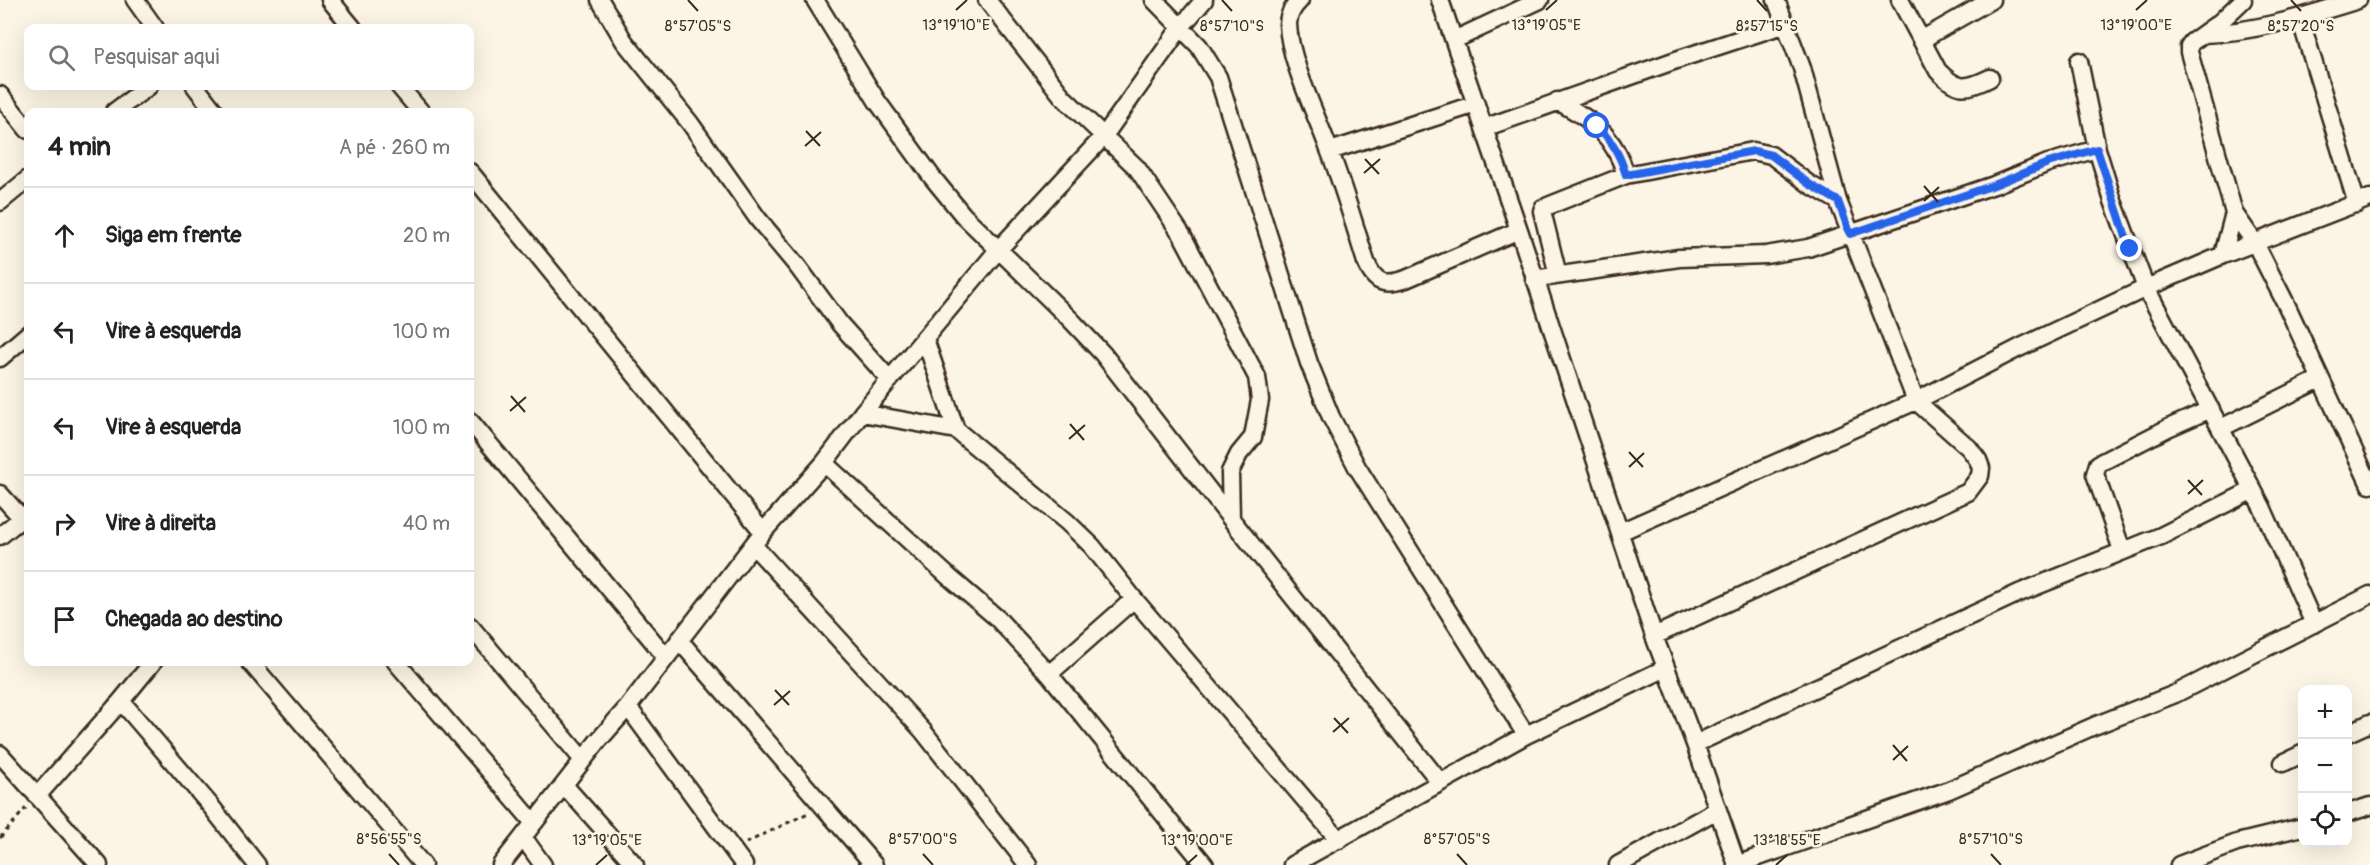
<!DOCTYPE html>
<html lang="pt">
<head>
<meta charset="utf-8">
<style>
	body { margin:0; font-family:Pangolin,sans-serif; background:#f6f6f6; color:#222 }
	.controls { position:absolute; right:18px; bottom:18px; display:grid; overflow:hidden; border-radius:12px; box-shadow:0 6px 24px #0002 }
	.controls button { width:54px; height:54px; display:grid; place-items:center; padding:0; border:0; border-bottom:2px solid #e0e0e0; background:#fff; color:#222; font:30px sans-serif }
	.stop { position:absolute; width:18px; height:18px; margin:-14px; border:4px solid #2563eb; border-radius:50%; background:#fff }
	.stop.end { background:#2563eb; border-color:#fff; box-shadow:0 2px 6px #0008 }
	.list { margin:0; padding:0; list-style:none }
	h2 { display:flex; justify-content:space-between; align-items:center; height:78px; margin:0; padding:0 24px; font-size:26px }
	h2 small { font-size:20px; font-weight:400; color:#767676 }
	.list li { display:grid; grid-template-columns:39px 1fr auto; gap:18px; align-items:center; box-sizing:border-box; height:96px; padding:0 24px; border-top:2px solid #e0e0e0 }
	.list b { display:block; font-size:22px; white-space:nowrap }
	.list em { font-size:20px; font-style:normal; color:#767676 }
	.icon { flex:none; width:33px; height:33px; fill:none; stroke:currentColor; stroke-width:2; stroke-linecap:round; stroke-linejoin:round }
	.map { position:relative; flex:none; width:2370px; height:865px; overflow:hidden }
	.search { position:absolute; background:#fff; box-shadow:0 6px 24px #0002; left:24px; top:24px; width:450px; height:66px; display:flex; align-items:center; gap:15px; box-sizing:border-box; padding:0 21px; border-radius:12px; color:#767676; font-size:22px }
	.panel { position:absolute; background:#fff; box-shadow:0 6px 24px #0002; left:24px; top:108px; width:450px; height:558px; border-radius:12px }
	.map>svg:first-child { display:block }
	.lines { fill:none; stroke-linecap:round; stroke-linejoin:round }
	.minor-casing { stroke:#3b2a1e; stroke-width:21 }
	.path { stroke:#3b2a1e; stroke-width:3; stroke-dasharray:4.5 4.5; stroke-linecap:butt }
	.minor { stroke:#fcf5e5; stroke-width:16 }
	.route { stroke:#2563eb; stroke-width:8 }
	.ticks { fill:none; stroke:#3b2a1e; stroke-width:2 }
	.ticks-label { font-size:15px; text-anchor:middle; fill:#3b2a1e; stroke:#fcf5e5; stroke-width:5; stroke-linejoin:round; paint-order:stroke }
</style>
</head>
<body>
<div class="map">
<svg width="2370" height="865" viewBox="0 0 2370 865">
	<rect width="100%" height="100%" fill="#fcf5e5"/>
	<filter id="ink" filterUnits="userSpaceOnUse"><feTurbulence type="fractalNoise" baseFrequency=".0167" numOctaves="2"/><feDisplacementMap in="SourceGraphic" scale="12" xChannelSelector="R" yChannelSelector="G"/><feConvolveMatrix kernelMatrix="1 2 1 2 8 2 1 2 1" color-interpolation-filters="sRGB"/></filter>
	<g filter="url(#ink)">
		<g class="lines">
			<defs>
				<path id="minor" d="M135 0 155 28
					M330 0 353 28
					M600 0 624 41 690 123 758 219 798 267 840 324 890 380
					M815 0 877 101 932 177 963 215 1071 320 1103 354 1231 519 1440 782
					M987 0 1063 97 1137 168 1182 235 1257 377 1260 400 1253 437 1239 454 1230 472 1231 519
					M1154 0 1199 46 1218 77 1309 363 1331 417 1357 467 1526 735
					M1300 0C1293 7 1288 14 1288 24 1289 59 1316 114 1328 147 1343 185 1354 224 1366 262 1375 284 1385 286 1406 279L1519 230
					M1440 0 1519 230 1654 636 1695 744 1737 865
					M1900 0 1938 71C1958 91 1965 90 1990 78
					M2243 0 2220 22 2192 42 2189 46V52L2234 213 2255 243 2286 304 2370 485
					M2300 18 2357 204
					M2204 34C2257 32 2309 15 2358 0
					M1454 40 1540 0
					M1921 40 1991 0
					M2079 61 2097 149 2113 201 2146 288 2262 507 2314 624
					M195 86 215 112
					M399 86 421 112
					M0 95 28 130
					M1557 101C1593 120 1614 135 1626 175
					M114 112 149 86
					M1484 128 1682 58 1786 24
					M1330 151 1476 104
					M470 172 763 532
					M0 202 28 179
					M2223 255 2234 213
					M1558 275 1542 211 1543 208 1626 175 1753 151 1771 155 1809 184 1838 201
					M1534 279 1679 258 1766 255 1808 248 1994 185 2048 163 2097 149
					M925 339 956 430 1067 522 1092 546 1134 599 1339 840
					M0 358 28 334
					M862 413 956 430
					M470 421 666 657
					M2221 428 2320 379
					M824 463 949 577 997 618 1049 674 1205 865
					M0 494 28 525
					M1620 532 1916 401 2019 348 2146 288 2223 255 2370 198
					M0 536 28 513
					M753 545 923 731 1028 865
					M2122 550 2095 474 2098 464 2168 428 2211 409
					M470 626 583 760
					M1654 636 1968 492 1980 476 1981 468 1978 460 1969 448 1916 401 1838 201 1802 68 1776 0
					M679 640 874 865
					M250 662 423 865
					M396 662 534 823
					M1049 674 1134 599
					M121 701 210 805 257 865
					M628 707 744 865
					M2348 733 2370 723
					M1695 744 2019 593 2161 536 2253 490
					M0 754 99 865
					M2283 763 2302 754
					M564 785 635 865
					M37 796 121 701 153 662
					M2348 813 2370 806
					M523 837 543 865
					M501 865 598 741 628 707 763 532 824 463 862 413 998 250 1104 136 1181 27 1204 0
					M1292 865 1526 735 1666 668
					M1618 865 1717 810
					M1736 865 1949 790 2094 726 2175 694 2370 595
					M2179 865 2237 843 2302 827"/>
			</defs>
			<use href="#minor" class="minor-casing"/>
			<path class="path" d="M0 838 26 808
				M746 843 808 813"/>
			<use href="#minor" class="minor"/>
		</g>
	</g>
	<g class="lines" filter="url(#ink)">
		<path class="route" d="M1597 126C1612 141 1620 155 1626 175L1754 151 1771 155 1809 184 1838 201 1850 234 1994 185 2048 163 2097 149 2130 249"/>
	</g>
	<path class="ticks" d="M688 0 698 11M1222 0 1232 11M1757 0 1767 11M2291 0 2301 11M956 10 967 0M1546 10 1557 0M2136 10 2147 0M806 131 820 146M805 146 821 132M1365 159 1379 174M1364 173 1380 159M1924 186 1938 202M1924 201 1939 187M511 396 525 412M510 411 526 397M1070 424 1084 440M1069 439 1085 425M1629 452 1643 467M1629 467 1644 453M2188 480 2202 495M2188 494 2203 480M775 690 789 705M774 705 790 691M1334 718 1348 733M1333 732 1349 718M1893 745 1907 761M1893 760 1908 746M389 854 399 865M923 854 933 865M1457 854 1467 865M1991 854 2001 865M596 865 607 855M1186 865 1197 855M1776 865 1787 855"/>
	<g class="ticks-label">
		<text x="956" y="30">13°19'10"E</text>
		<text x="1546" y="30">13°19'05"E</text>
		<text x="2136" y="30">13°19'00"E</text>
		<text x="698" y="31">8°57'05"S</text>
		<text x="2301" y="31">8°57'20"S</text>
		<text x="1232" y="31">8°57'10"S</text>
		<text x="1767" y="31">8°57'15"S</text>
		<text x="389" y="844">8°56'55"S</text>
		<text x="923" y="844">8°57'00"S</text>
		<text x="1457" y="844">8°57'05"S</text>
		<text x="1991" y="844">8°57'10"S</text>
		<text x="607" y="845">13°19'05"E</text>
		<text x="1197" y="845">13°19'00"E</text>
		<text x="1787" y="845">13°18'55"E</text>
	</g>
</svg>
<div class="controls">
<button>+</button>
<button>−</button>
<button><svg class="icon" aria-label="locate" viewBox="0 0 24 24"><circle cx="12" cy="12" r="6"/><path d="M12 2v4M12 18v4M2 12h4M18 12h4"/></svg></button>
</div>
<div class="stop" style="left:1597px;top:126px"></div>
<div class="stop end" style="left:2130px;top:249px"></div>
<div class="search"><svg class="icon" aria-label="search" viewBox="0 0 24 24"><circle cx="10" cy="10" r="6"/><path d="M15 15l6 6"/></svg>Pesquisar aqui</div>
<section class="panel">
<h2>4 min<small>A pé · 260 m</small></h2>
<ul class="list">
<li><svg class="icon" aria-label="ahead" viewBox="0 0 24 24"><path d="M12 20V5M6 11l6-6 6 6"/></svg><div><b>Siga em frente</b></div><em>20 m</em></li>
<li><svg class="icon" aria-label="left" viewBox="0 0 24 24"><path d="M17 20v-9H6M10 6l-5 5 5 5"/></svg><div><b>Vire à esquerda</b></div><em>100 m</em></li>
<li><svg class="icon" aria-label="left" viewBox="0 0 24 24"><path d="M17 20v-9H6M10 6l-5 5 5 5"/></svg><div><b>Vire à esquerda</b></div><em>100 m</em></li>
<li><svg class="icon" aria-label="right" viewBox="0 0 24 24"><path d="M7 20v-9h11M14 6l5 5-5 5"/></svg><div><b>Vire à direita</b></div><em>40 m</em></li>
<li><svg class="icon" aria-label="arrive" viewBox="0 0 24 24"><path d="M6 21V4h12l-3 4 3 4H6"/></svg><div><b>Chegada ao destino</b></div></li>
</ul>
</section>
</div>
</body>
</html>
